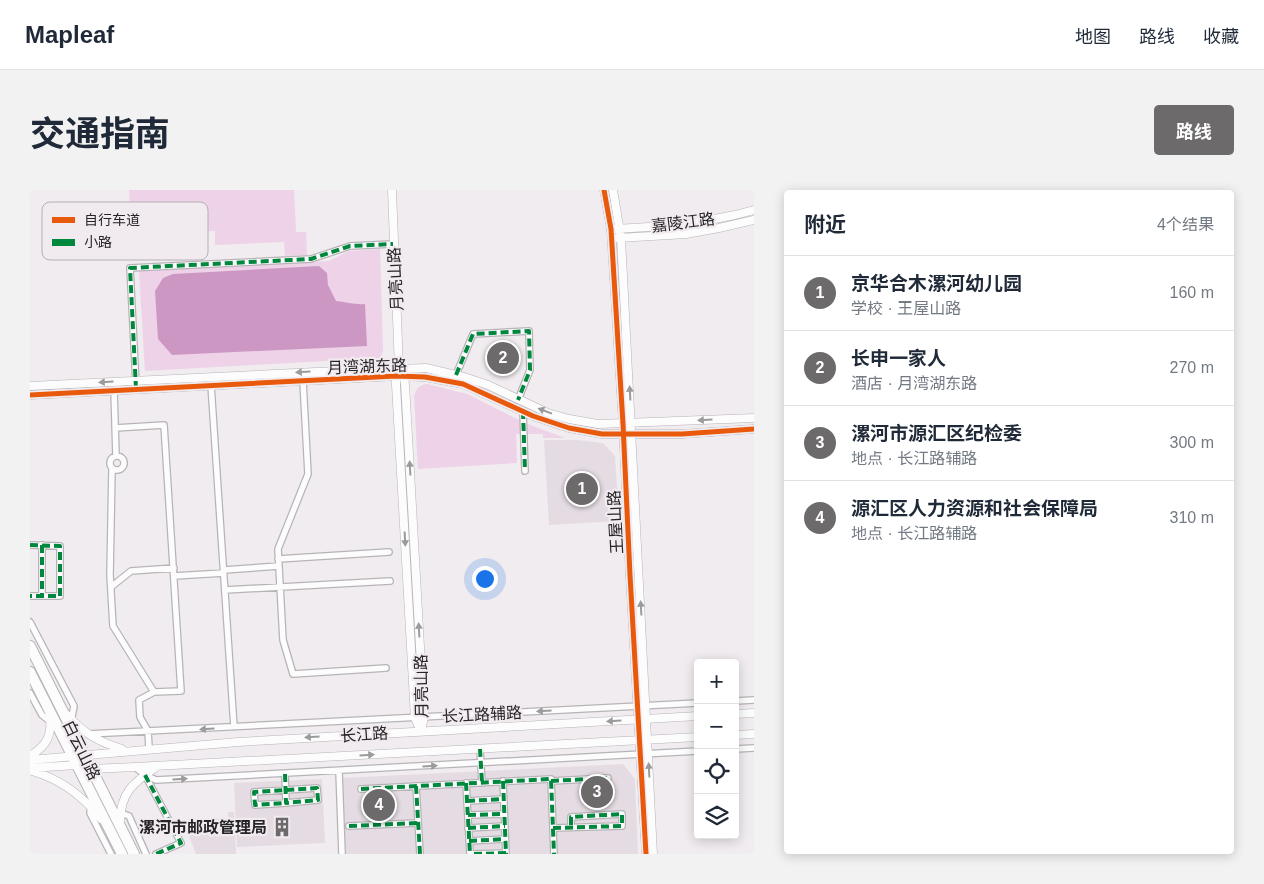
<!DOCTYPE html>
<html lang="zh">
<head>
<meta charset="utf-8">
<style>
	body { margin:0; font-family:Helvetica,"Noto Sans SC",sans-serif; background:#f2f2f3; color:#1f2937 }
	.controls { position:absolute; right:15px; bottom:15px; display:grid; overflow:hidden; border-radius:5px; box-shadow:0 2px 12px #0003 }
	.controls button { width:45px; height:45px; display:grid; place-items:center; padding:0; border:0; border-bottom:1px solid #e0e1e3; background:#fff; color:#1f2937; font:25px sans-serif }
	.you { position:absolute; left:454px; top:388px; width:18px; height:18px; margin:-12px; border:4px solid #fff; border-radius:50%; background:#1a73e8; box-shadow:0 0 0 8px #1a73e833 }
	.badge { display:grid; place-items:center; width:32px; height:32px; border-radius:50%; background:#6d6a6c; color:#fff; font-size:16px; font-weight:700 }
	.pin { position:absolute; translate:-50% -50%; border:2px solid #fff; box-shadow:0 1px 5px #0006 }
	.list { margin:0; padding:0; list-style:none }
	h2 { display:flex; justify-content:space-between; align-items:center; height:65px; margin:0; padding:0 20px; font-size:21px }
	h2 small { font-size:16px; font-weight:400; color:#747a83 }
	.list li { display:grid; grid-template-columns:32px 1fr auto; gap:15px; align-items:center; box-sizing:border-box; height:75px; padding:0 20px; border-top:1px solid #e0e1e3 }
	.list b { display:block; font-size:19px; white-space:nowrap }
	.list p { margin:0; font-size:16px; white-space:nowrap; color:#747a83 }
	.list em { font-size:16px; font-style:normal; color:#747a83 }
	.icon { flex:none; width:28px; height:28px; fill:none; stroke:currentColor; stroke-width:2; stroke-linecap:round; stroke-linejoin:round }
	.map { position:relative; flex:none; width:724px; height:664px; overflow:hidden; border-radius:5px }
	header { display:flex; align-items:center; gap:30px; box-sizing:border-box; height:70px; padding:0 25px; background:#fff; border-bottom:1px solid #e0e1e3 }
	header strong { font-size:24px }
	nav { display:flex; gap:28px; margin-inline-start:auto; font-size:18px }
	.intro { display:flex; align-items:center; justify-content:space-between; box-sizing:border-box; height:120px; padding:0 30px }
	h1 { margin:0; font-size:35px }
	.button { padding:12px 22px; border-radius:5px; background:#6d6a6c; color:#fff; font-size:18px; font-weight:700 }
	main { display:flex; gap:30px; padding:0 30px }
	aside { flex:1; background:#fff; border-radius:5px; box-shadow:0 2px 12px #0003 }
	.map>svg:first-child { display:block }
	.built { fill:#e5dce3 }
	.green { fill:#eed2e8 }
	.water { fill:#cc98c3 }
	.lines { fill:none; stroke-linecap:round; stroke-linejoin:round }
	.street-casing { stroke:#b7b4b7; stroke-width:8 }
	.secondary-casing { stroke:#b7b4b7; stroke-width:9 }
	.highway-casing { stroke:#b7b4b7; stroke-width:12 }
	.street { stroke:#fdfcfd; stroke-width:5.5 }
	.secondary { stroke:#fdfcfd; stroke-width:8 }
	.highway { stroke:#fdfcfd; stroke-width:10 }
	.quiet { stroke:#00873e; stroke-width:4; stroke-dasharray:8 4; stroke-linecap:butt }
	.cycleway-casing { stroke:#f1ebf0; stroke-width:8 }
	.cycleway { stroke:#e8590c; stroke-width:5 }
	.oneway { fill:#9c9b9c }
	.labels { text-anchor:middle; stroke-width:4.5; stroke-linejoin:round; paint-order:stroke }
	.street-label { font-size:16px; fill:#262426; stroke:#f1ebf0 }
	.poi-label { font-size:16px; font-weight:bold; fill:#262426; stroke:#f1ebf0; text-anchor:end }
	.key { fill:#f1ebf0; stroke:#b4afb3; stroke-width:1 }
	.key-label { font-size:14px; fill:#262426 }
</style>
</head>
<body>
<header>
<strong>Mapleaf</strong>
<nav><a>地图</a><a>路线</a><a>收藏</a></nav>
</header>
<div class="intro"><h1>交通指南</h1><a class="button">路线</a></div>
<main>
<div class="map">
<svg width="724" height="664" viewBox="0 0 724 664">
	<rect width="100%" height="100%" fill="#f0ecef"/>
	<path class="built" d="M514 250H547L573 253 585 266 589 331 519 335Z
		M593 574 605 589 608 664H315L312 588Z
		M292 589 295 653 207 657 204 593Z
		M198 622H204L206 664H166L153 630 198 628Z"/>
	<path class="green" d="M99 0H264L266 42H276L277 65 255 66 254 52 185 55V41L114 45 101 39Z
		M350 59 353 161 350 168 115 181 109 81 299 71 319 61Z
		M397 194 437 204 495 233 535 248H513V244H486L487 273 388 279 384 206C387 198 389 195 397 194Z"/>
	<path class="water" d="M289 76 297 83 298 95 306 111C316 112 325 115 335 114L337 156 142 165 128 149 125 101 133 88 143 84Z"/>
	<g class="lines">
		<defs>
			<path id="street" d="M426 185 443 144 499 141 500 180 488 210
				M273 191 278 284 248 359 253 450 263 484 356 478
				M106 194 100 78 281 69 320 56 363 54
				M181 195 204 537
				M84 200 86 266
				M493 221 495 281
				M80 273a7 7 0 1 1 14 0a7 7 0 1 1-14 0Z
				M82 279 80 385 83 436 124 502 151 501 134 235 85 238
				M0 355 30 356V406H0
				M12 355V406
				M248 369 359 362
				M194 380 249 376
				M144 386 194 383
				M81 397 101 381 144 378
				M195 400 360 391
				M0 432 44 516 41 532
				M0 503 12 525 22 533
				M705 511 724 510
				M58 544 668 513
				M119 558 118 541 110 527 109 510 124 502
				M450 559 452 593
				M705 559 724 558
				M105 577 115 585 126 590 668 561
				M309 581 312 664
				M255 584 256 613 288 610 287 598 224 602 225 615 256 613
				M115 585 151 653 126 664
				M473 591 476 664
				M521 591 578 588
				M436 593 440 664
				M386 596 390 664
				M331 599 521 589 524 664
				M437 611 473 609
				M61 615 60 623 81 664
				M88 622 99 626 116 664
				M438 625 474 624
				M319 636 388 633
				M438 638 475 636
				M523 638 592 636V624L541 627V637
				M439 651 475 649
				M444 664 476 663"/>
			<path id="secondary" d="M362 0 369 178 366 186V195L385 528 391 541
				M574 0 581 39 593 234 600 385 616 664
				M583 0 591 48 623 664
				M585 39 653 35 705 25 724 20
				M588 48 656 44 689 38 724 30
				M373 184 375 194 394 527 391 541
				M0 196 286 182 396 178 434 187 458 195 518 223 539 229 568 234 724 228
				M0 205 366 186 395 187 433 194 503 226 539 238 572 244H652L724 239
				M705 524 724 523
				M37 525C55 544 67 551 92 559
				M705 545 724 544
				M0 566C18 555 22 545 20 524
				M0 570 208 552 668 526
				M0 578 46 575 61 579 105 577 668 547
				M2 581C30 589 53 606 71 629
				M90 633C90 602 104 592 128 576"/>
			<path id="highway" d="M0 456 104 664
				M0 482 92 664"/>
		</defs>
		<use href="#street" class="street-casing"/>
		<use href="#secondary" class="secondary-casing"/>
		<use href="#highway" class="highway-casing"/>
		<use href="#street" class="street"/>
		<use href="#secondary" class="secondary"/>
		<use href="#highway" class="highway"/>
		<path class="quiet" d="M426 185 443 144 499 141 500 180 488 210
			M106 199 100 78 281 69 320 56 363 54
			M493 221 495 281
			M0 355 30 356V406H0
			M12 355V406
			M450 559 452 593
			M255 584 256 613 288 610 287 598 224 602 225 615 256 613
			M115 585 151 653 126 664
			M473 591 476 664
			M521 591 578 588
			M436 593 440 664
			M386 596 390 664
			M331 599 521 589 524 664
			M437 611 473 609
			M438 625 474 624
			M319 636 388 633
			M438 638 475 636
			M523 638 592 636V624L541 627V637
			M439 651 475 649
			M444 664 476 663"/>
		<defs>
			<path id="cycleway" d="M574 0 581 39 593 234 600 385 616 664
				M0 205 366 186 395 187 433 194 503 226 539 238 572 244H652L724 239"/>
		</defs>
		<use href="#cycleway" class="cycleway-casing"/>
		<use href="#cycleway" class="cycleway"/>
	</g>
	<defs><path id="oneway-solid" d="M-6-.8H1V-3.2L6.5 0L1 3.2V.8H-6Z" transform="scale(1.25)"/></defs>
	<g class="oneway">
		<use href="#oneway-solid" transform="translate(273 182) rotate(177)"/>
		<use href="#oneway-solid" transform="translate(76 192) rotate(177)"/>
		<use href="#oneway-solid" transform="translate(600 203) rotate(-93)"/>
		<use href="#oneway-solid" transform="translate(515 221) rotate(-159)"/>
		<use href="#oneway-solid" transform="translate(675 230) rotate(177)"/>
		<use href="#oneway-solid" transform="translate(380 278) rotate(-93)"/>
		<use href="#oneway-solid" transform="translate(375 349) rotate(87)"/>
		<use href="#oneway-solid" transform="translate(611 418) rotate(-93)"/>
		<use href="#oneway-solid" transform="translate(389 440) rotate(-93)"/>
		<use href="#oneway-solid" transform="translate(514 521) rotate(177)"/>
		<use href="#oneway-solid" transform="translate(584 531) rotate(177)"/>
		<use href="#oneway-solid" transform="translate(177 539) rotate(177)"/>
		<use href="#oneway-solid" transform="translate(282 547) rotate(176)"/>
		<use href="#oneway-solid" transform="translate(337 565) rotate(-3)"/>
		<use href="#oneway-solid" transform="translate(400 576) rotate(-3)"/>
		<use href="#oneway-solid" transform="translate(619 580) rotate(-93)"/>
		<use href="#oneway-solid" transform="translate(150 589) rotate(-3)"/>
	</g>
	<defs>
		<symbol id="building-bare" viewBox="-9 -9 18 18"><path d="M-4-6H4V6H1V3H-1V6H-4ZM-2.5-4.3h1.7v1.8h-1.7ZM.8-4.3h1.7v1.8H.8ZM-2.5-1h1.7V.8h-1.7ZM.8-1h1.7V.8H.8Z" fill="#6d6a6c" stroke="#f1ebf0" stroke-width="2.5" paint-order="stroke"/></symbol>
	</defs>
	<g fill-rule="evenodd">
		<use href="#building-bare" x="238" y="623" width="28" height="28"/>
	</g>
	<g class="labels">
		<g class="street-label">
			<text transform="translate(653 32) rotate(-7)" y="6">嘉陵江路</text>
			<text transform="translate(365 89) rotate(-93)" y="6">月亮山路</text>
			<text transform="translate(337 176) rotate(-2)" y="6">月湾湖东路</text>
			<text transform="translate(585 332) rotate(-93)" y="6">王屋山路</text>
			<text transform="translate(391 496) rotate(-91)" y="6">月亮山路</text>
			<text transform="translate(452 524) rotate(-3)" y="6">长江路辅路</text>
			<text transform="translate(334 544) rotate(-4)" y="6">长江路</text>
			<text transform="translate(52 560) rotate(64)" y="6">白云山路</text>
		</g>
		<g class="poi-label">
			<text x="237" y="643">漯河市邮政管理局</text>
		</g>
	</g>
	<rect x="12" y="12" width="166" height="58" rx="8" class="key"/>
	<rect x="22" y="27" width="23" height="6" fill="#e8590c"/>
	<rect x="22" y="49" width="23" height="7" fill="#00873e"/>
	<g class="key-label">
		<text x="54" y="35">自行车道</text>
		<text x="54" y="57">小路</text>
	</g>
</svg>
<div class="controls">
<button>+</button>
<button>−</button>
<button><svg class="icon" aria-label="locate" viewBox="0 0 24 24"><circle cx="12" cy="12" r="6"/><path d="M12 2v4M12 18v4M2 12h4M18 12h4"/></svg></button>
<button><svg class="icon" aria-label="layers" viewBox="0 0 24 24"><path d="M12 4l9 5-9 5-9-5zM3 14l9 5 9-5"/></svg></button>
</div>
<div class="you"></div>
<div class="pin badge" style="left:552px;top:299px">1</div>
<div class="pin badge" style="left:473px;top:168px">2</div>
<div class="pin badge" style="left:567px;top:602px">3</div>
<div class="pin badge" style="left:349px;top:615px">4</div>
</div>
<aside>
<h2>附近<small>4个结果</small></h2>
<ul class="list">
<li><span class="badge">1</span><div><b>京华合木漯河幼儿园</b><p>学校 · 王屋山路</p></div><em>160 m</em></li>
<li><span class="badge">2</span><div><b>长申一家人</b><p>酒店 · 月湾湖东路</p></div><em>270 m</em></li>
<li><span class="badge">3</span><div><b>漯河市源汇区纪检委</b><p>地点 · 长江路辅路</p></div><em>300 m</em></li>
<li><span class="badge">4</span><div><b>源汇区人力资源和社会保障局</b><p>地点 · 长江路辅路</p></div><em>310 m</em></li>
</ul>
</aside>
</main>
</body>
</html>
